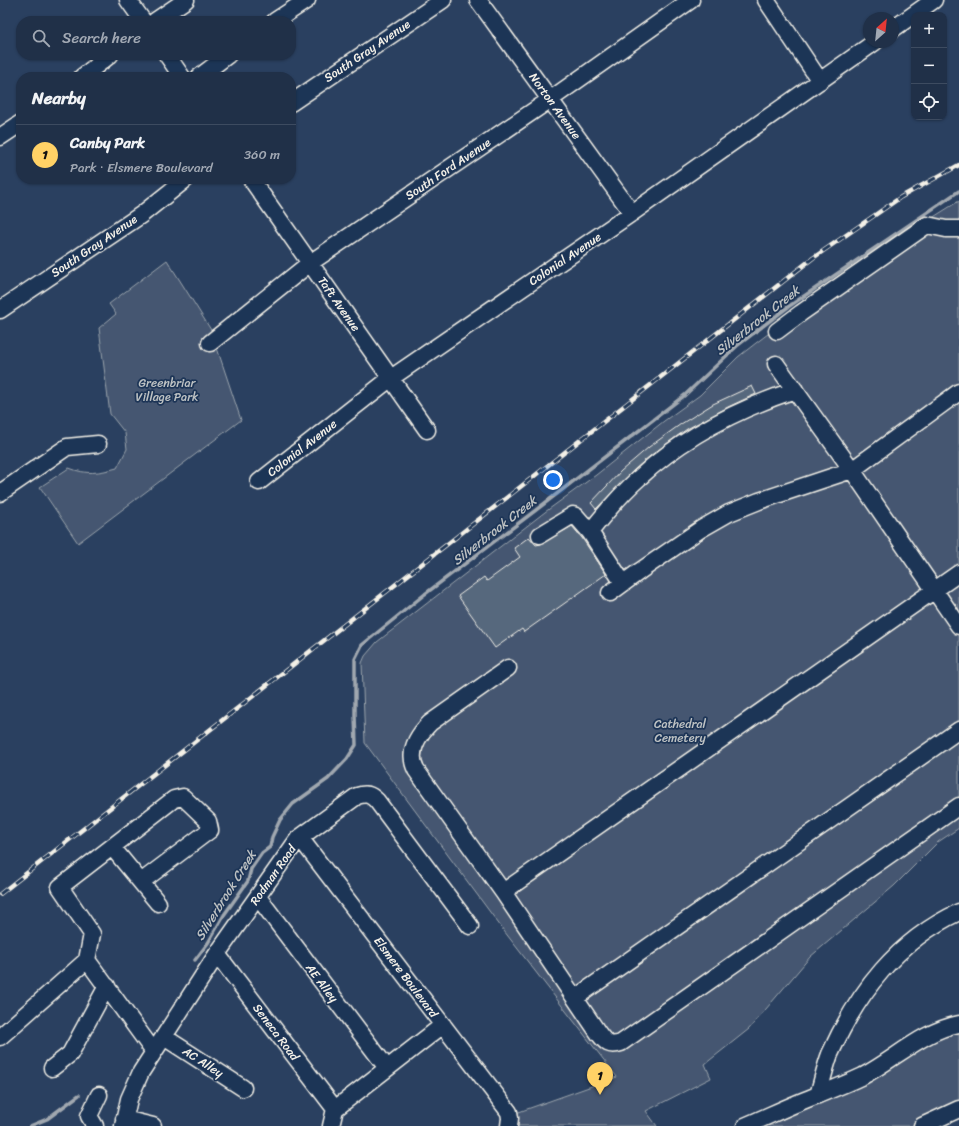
<!DOCTYPE html>
<html lang="en">
<head>
<meta charset="utf-8">
<style>
	body { margin:0; font-family:Sriracha,sans-serif; background:#28384f; color:#f1f3f6 }
	.controls { position:absolute; right:12px; top:12px; display:grid; overflow:hidden; border-radius:8px; box-shadow:0 1px 3px #0004 }
	.controls button { width:36px; height:36px; display:grid; place-items:center; padding:0; border:0; border-bottom:1px solid #3d4b60; background:#203048; color:#f1f3f6; font:20px sans-serif }
	.compass { position:absolute; left:863px; top:12px; width:36px; height:36px; border-radius:50%; background:#203048; box-shadow:0 1px 3px #0004; rotate:27deg }
	.you { position:absolute; left:553px; top:480px; width:14px; height:14px; margin:-10px; border:3px solid #fff; border-radius:50%; background:#1a73e8; box-shadow:0 0 0 6px #1a73e833 }
	.badge { display:grid; place-items:center; width:26px; height:26px; border-radius:50%; background:#ffd166; color:#111; font-size:13px; font-weight:700 }
	.pin { position:absolute; translate:-50% -33px; filter:drop-shadow(0 1px 2px #0008) }
	.pin::after { content:''; position:absolute; top:21px; width:14px; height:12px; background:inherit; clip-path:polygon(0 0,100% 0,50% 100%) }
	.list { margin:0; padding:0; list-style:none }
	h2 { display:flex; justify-content:space-between; align-items:center; height:52px; margin:0; padding:0 16px; font-size:17px }
	h2 small { font-size:13px; font-weight:400; color:#a2a9b4 }
	.list li { display:grid; grid-template-columns:26px 1fr auto; gap:12px; align-items:center; box-sizing:border-box; height:60px; padding:0 16px; border-top:1px solid #3d4b60 }
	.list b { display:block; font-size:15px; white-space:nowrap }
	.list p { margin:0; font-size:13px; white-space:nowrap; color:#a2a9b4 }
	.list em { font-size:13px; font-style:normal; color:#a2a9b4 }
	.icon { flex:none; width:22px; height:22px; fill:none; stroke:currentColor; stroke-width:2; stroke-linecap:round; stroke-linejoin:round }
	.map { position:relative; flex:none; width:959px; height:1126px; overflow:hidden }
	.search { position:absolute; background:#203048; box-shadow:0 1px 3px #0004; left:16px; top:16px; width:280px; height:44px; display:flex; align-items:center; gap:10px; box-sizing:border-box; padding:0 14px; border-radius:16px; color:#a2a9b4; font-size:15px }
	.panel { position:absolute; background:#203048; box-shadow:0 1px 3px #0004; left:16px; top:72px; width:280px; height:112px; border-radius:16px }
	.map>svg:first-child { display:block }
	.green { fill:#445771; stroke:#9ca4ac }
	.lines { fill:none; stroke-linecap:round; stroke-linejoin:round }
	.stream { stroke:#a1a8b0; stroke-width:3.5 }
	.building { fill:#56677d; stroke:#f4f1e8 }
	.minor-casing { stroke:#f4f1e8; stroke-width:19 }
	.minor { stroke:#1d3557; stroke-width:16 }
	.rail-casing { stroke:#f4f1e8; stroke-width:4.5 }
	.rail { stroke:#1d3557; stroke-width:3; stroke-dasharray:9; stroke-linecap:butt }
	.labels { text-anchor:middle; stroke-width:3.5; stroke-linejoin:round; paint-order:stroke }
	.street-label { font-size:12px; fill:#f4f1e8; stroke:#1d3557 }
	.park-label { font-size:12px; fill:#bfc3c4; stroke:#1d3557 }
	.water-label { font-size:13px; font-style:italic; fill:#bdc1c2; stroke:#1d3557 }
</style>
</head>
<body>
<div class="map">
<svg width="959" height="1126" viewBox="0 0 959 1126">
	<rect width="100%" height="100%" fill="#2a4060"/>
	<filter id="ink" filterUnits="userSpaceOnUse"><feTurbulence type="fractalNoise" baseFrequency=".025" numOctaves="2"/><feDisplacementMap in="SourceGraphic" scale="8" xChannelSelector="R" yChannelSelector="G"/><feConvolveMatrix kernelMatrix="1 2 1 2 8 2 1 2 1" color-interpolation-filters="sRGB"/></filter>
	<g filter="url(#ink)">
		<path class="green" d="M959 201V828L938 842 894 886 810 957 749 1029 705 1064 711 1078 646 1111 657 1126H514L516 1113 617 1077 504 931 365 743 362 663 365 656 377 642 545 512 596 475 664 421 700 395 738 357 756 343 793 315 924 223Z
			M167 260 211 330 241 420 78 543 40 487 69 468C87 475 98 473 117 468L127 449 125 433 110 414 99 328 116 314 109 304Z
			M959 1024V1109L922 1126H745Z"/>
		<g class="lines">
			<path class="stream" d="M195 960 208 943 224 915 248 881 251 869 262 853 270 847 272 837 280 820 293 804 328 779 347 759 356 745 355 715V659L362 645 425 594 536 510 685 395 738 345 788 307 959 191
				M30 1126 47 1119 79 1095"/>
		</g>
		<path class="building" d="M752 386 756 394 728 407 687 429 650 456 633 471 596 509 591 503 621 471 649 447 681 424 713 404Z
			M572 526 582 538 606 574 524 632 522 629 495 648 458 596 484 577 487 581 520 557 514 548 529 537 536 545 541 544Z"/>
		<g class="lines">
			<defs>
				<path id="minor" d="M128 0 143 21
					M478 0 632 213
					M766 0 820 81
					M155 21 186 0
					M275 21 307 0
					M893 29 934 0
					M167 55 182 77
					M82 77 110 55
					M199 77 228 55
					M291 103 443 0
					M0 137 21 123
					M251 179 427 430
					M0 310 141 215 186 179
					M777 331 801 313 927 225 946 229H959
					M210 343 310 263 551 99 691 0
					M776 364 852 470 959 626
					M259 482 391 378 632 213 875 42
					M0 493 67 447 98 444
					M590 532C605 513 621 494 639 478 683 437 738 409 795 390
					M540 535 573 515 576 516 590 532 623 583
					M610 593 640 571 701 529 729 513 759 501 852 470 959 392
					M508 668 430 723C417 736 407 752 416 770L503 892 599 1034C606 1043 609 1047 621 1043L959 806
					M298 839 304 843 509 1112 510 1118 509 1126
					M112 847 158 903
					M503 892 959 573
					M258 897 387 1068
					M217 954 335 1109
					M87 960 92 934 60 887 174 799 183 797 208 821 210 830 141 882
					M575 998 959 730
					M0 1037 87 960 154 1052
					M164 1037 243 1088
					M52 1068 70 1054 107 986
					M818 1095C822 1082 825 1067 830 1054 858 992 897 941 959 912
					M124 1119 153 1126
					M95 1126 89 1116 99 1095
					M123 1126 129 1099 141 1072 217 954 298 839 357 796C366 793 370 794 377 801L470 926
					M331 1126 335 1109 443 1025
					M745 1126C769 1116 793 1104 818 1095 833 1089 848 1083 863 1076 895 1059 923 1031 959 1024
					M922 1126 959 1109"/>
			</defs>
			<use href="#minor" class="minor-casing"/>
			<use href="#minor" class="minor"/>
			<defs>
				<path id="rail" d="M0 894 813 258 901 197 959 165"/>
			</defs>
			<use href="#rail" class="rail-casing"/>
			<use href="#rail" class="rail"/>
		</g>
	</g>
	<g class="labels">
		<g class="street-label">
			<text transform="translate(367 51) rotate(-34)" y="4">South Gray Avenue</text>
			<text transform="translate(555 106) rotate(54)" y="4">Norton Avenue</text>
			<text transform="translate(448 169) rotate(-34)" y="4">South Ford Avenue</text>
			<text transform="translate(94 246) rotate(-34)" y="4">South Gray Avenue</text>
			<text transform="translate(565 259) rotate(-34)" y="4">Colonial Avenue</text>
			<text transform="translate(339 304) rotate(55)" y="4">Taft Avenue</text>
			<text transform="translate(302 448) rotate(-38)" y="4">Colonial Avenue</text>
			<text transform="translate(273 875) rotate(-55)" y="4">Rodman Road</text>
			<text transform="translate(406 977) rotate(53)" y="4">Elsmere Boulevard</text>
			<text transform="translate(322 983) rotate(53)" y="4">AE Alley</text>
			<text transform="translate(276 1032) rotate(53)" y="4">Seneca Road</text>
			<text transform="translate(203 1062) rotate(33)" y="4">AC Alley</text>
		</g>
		<g class="park-label">
			<text x="167" y="387">Greenbriar<tspan x="167" dy="14">Village Park</tspan></text>
			<text x="680" y="728">Cathedral<tspan x="680" dy="14">Cemetery</tspan></text>
		</g>
		<g class="water-label">
			<text transform="translate(757 320) rotate(-38)" y="5">Silverbrook Creek</text>
			<text transform="translate(494 530) rotate(-38)" y="5">Silverbrook Creek</text>
			<text transform="translate(225 895) rotate(-58)" y="5">Silverbrook Creek</text>
		</g>
	</g>
</svg>
<div class="controls">
<button>+</button>
<button>−</button>
<button><svg class="icon" aria-label="locate" viewBox="0 0 24 24"><circle cx="12" cy="12" r="6"/><path d="M12 2v4M12 18v4M2 12h4M18 12h4"/></svg></button>
</div>
<svg class="compass" viewBox="-18 -18 36 36"><path d="M0-13l5 13h-10z" fill="#e53935"/><path d="M0 13l5-13h-10z" fill="#a2a9b4"/></svg>
<div class="you"></div>
<div class="pin badge" style="left:600px;top:1095px">1</div>
<div class="search"><svg class="icon" aria-label="search" viewBox="0 0 24 24"><circle cx="10" cy="10" r="6"/><path d="M15 15l6 6"/></svg>Search here</div>
<section class="panel">
<h2>Nearby<small></small></h2>
<ul class="list">
<li><span class="badge">1</span><div><b>Canby Park</b><p>Park · Elsmere Boulevard</p></div><em>360 m</em></li>
</ul>
</section>
</div>
</body>
</html>
